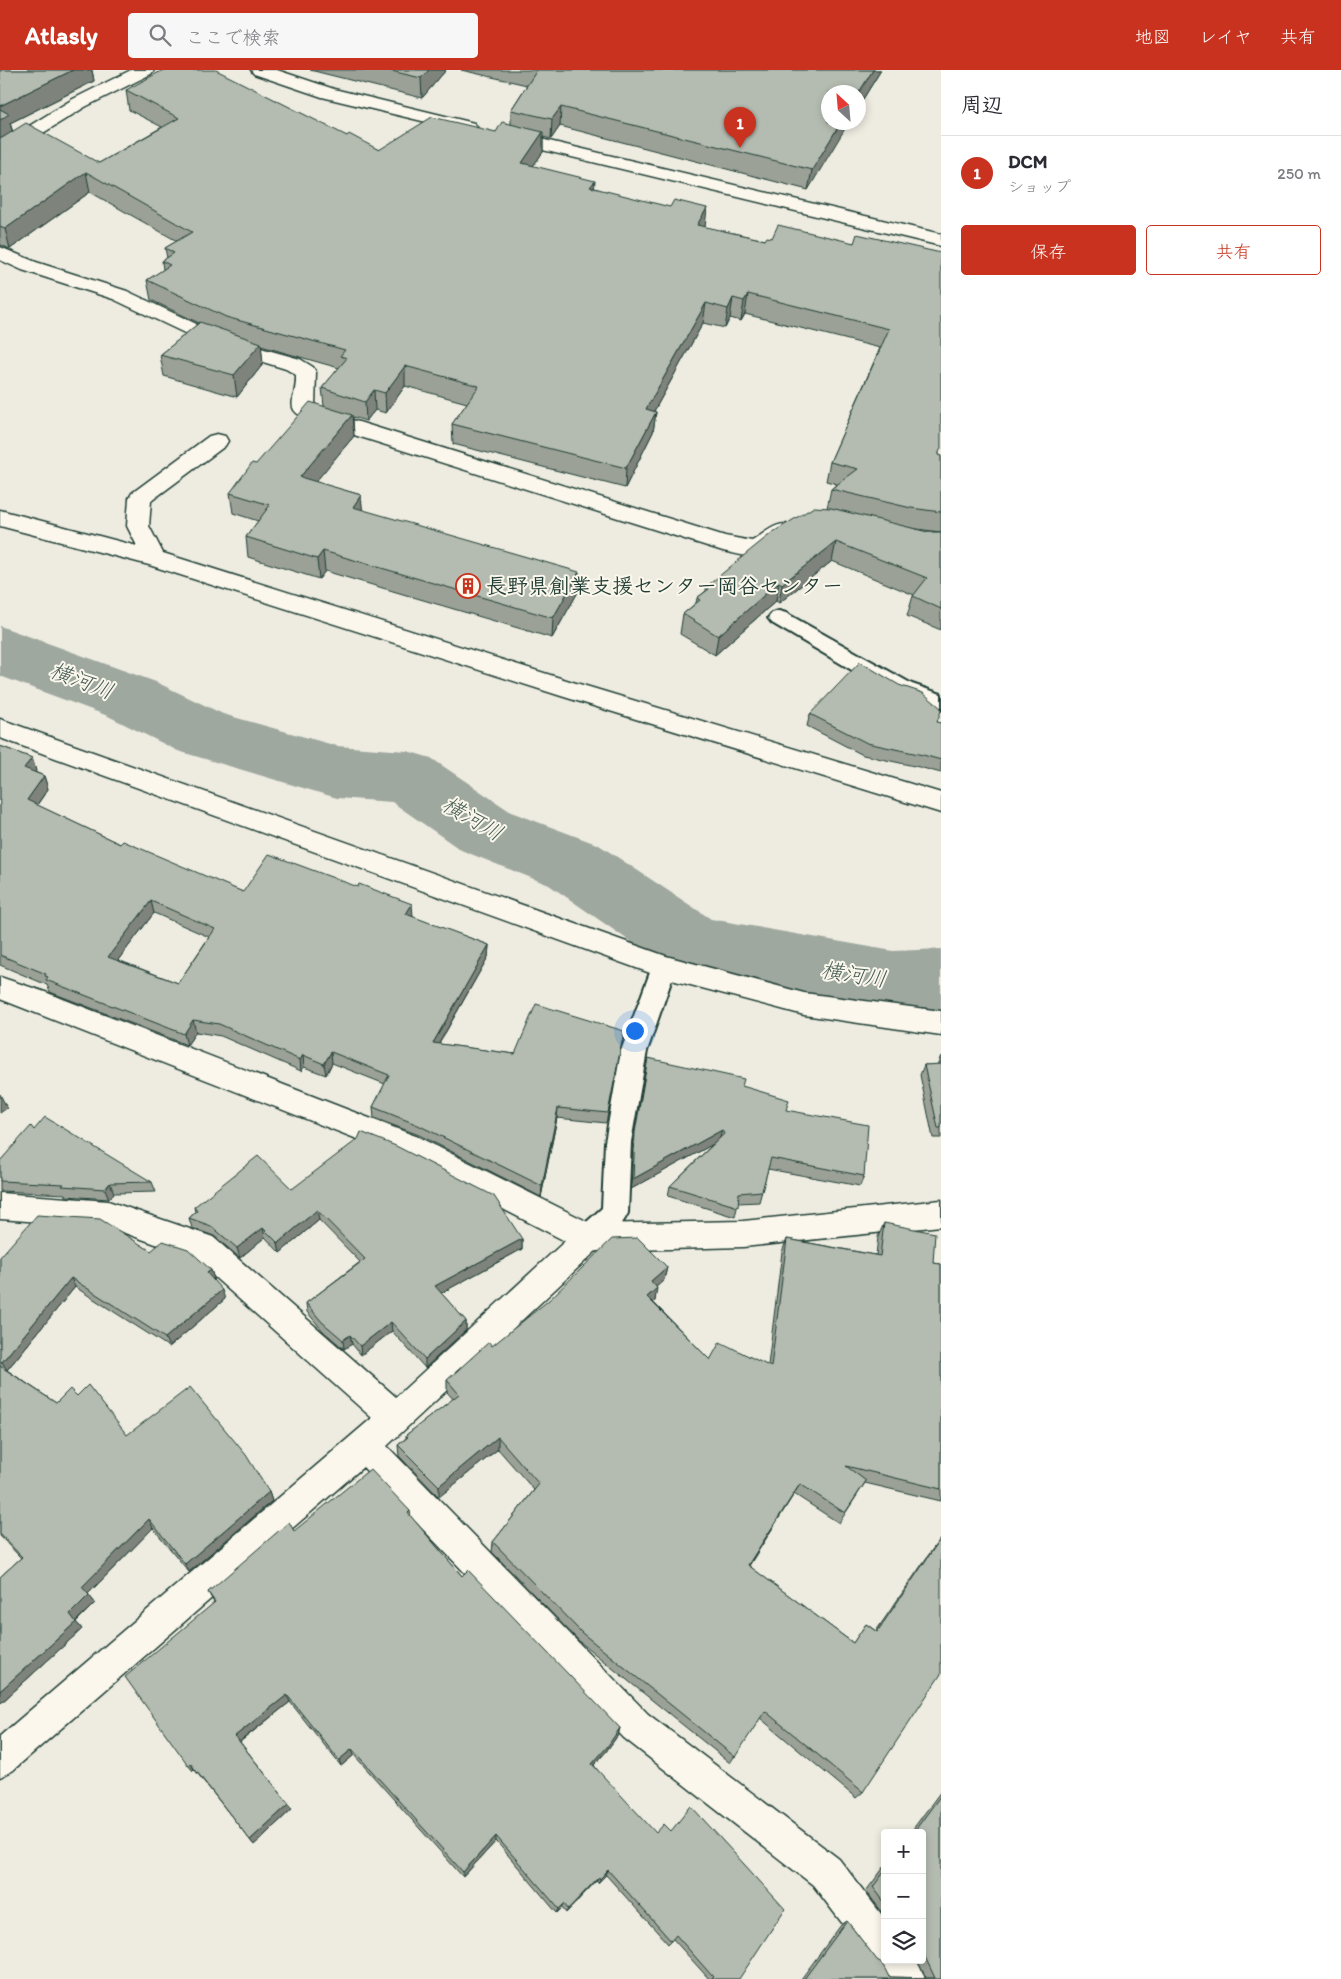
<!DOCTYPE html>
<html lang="ja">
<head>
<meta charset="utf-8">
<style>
	body { margin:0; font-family:Itim,"Klee One",sans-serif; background:#f7f7f7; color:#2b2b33 }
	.controls { position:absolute; right:15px; bottom:15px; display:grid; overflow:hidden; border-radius:5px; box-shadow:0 2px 8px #0003 }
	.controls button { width:45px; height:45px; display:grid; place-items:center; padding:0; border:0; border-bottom:1px solid #e1e1e2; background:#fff; color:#2b2b33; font:25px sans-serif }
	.compass { position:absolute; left:821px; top:15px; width:45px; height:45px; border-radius:50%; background:#fff; box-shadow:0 2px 8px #0003; rotate:334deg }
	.you { position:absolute; left:634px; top:960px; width:18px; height:18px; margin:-12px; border:4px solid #fff; border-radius:50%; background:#1a73e8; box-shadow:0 0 0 8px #1a73e833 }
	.badge { display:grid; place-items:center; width:32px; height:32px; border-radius:50%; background:#c8321e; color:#fff; font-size:16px; font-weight:700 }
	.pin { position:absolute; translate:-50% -41px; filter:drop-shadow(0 1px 2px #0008) }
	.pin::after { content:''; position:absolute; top:26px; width:18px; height:15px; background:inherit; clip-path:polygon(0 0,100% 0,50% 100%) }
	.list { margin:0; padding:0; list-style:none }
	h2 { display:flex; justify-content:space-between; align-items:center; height:65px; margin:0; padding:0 20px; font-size:21px }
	h2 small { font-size:16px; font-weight:400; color:#7c7c81 }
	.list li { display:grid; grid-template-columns:32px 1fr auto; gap:15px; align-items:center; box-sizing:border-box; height:75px; padding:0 20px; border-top:1px solid #e1e1e2 }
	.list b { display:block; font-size:19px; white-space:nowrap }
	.list p { margin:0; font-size:16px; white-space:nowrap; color:#7c7c81 }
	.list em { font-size:16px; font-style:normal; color:#7c7c81 }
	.actions { display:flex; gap:10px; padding:15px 20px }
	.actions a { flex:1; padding:11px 0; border:1px solid #c8321e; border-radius:5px; text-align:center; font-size:18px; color:#c8321e }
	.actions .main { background:#c8321e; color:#fff }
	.icon { flex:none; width:28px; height:28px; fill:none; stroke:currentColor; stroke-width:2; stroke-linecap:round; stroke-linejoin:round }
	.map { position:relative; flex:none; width:941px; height:1909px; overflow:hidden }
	header { display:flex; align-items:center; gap:30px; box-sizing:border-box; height:70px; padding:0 25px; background:#c8321e; color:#fff }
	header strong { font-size:24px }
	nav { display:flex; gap:28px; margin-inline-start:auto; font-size:18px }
	.search { width:350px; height:45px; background:#f7f7f7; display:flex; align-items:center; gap:12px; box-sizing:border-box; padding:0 18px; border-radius:5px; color:#7c7c81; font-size:19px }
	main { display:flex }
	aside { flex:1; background:#fff }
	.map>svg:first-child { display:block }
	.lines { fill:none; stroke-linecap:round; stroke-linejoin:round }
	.river { fill:#9fa89f; fill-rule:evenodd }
	.lane-casing { stroke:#1f3d34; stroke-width:4 }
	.street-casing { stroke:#1f3d34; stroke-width:3 }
	.secondary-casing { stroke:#1f3d34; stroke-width:3 }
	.lane { fill:#fbf7ec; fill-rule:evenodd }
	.street { fill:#fbf7ec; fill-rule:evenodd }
	.secondary { fill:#fbf7ec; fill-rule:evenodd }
	.wall { fill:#9ba197; stroke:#1f3d34; fill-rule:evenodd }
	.shaded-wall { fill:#7e837b; stroke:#1f3d34 }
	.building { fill:#b4bbb0; stroke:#1f3d34; fill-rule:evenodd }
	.labels { text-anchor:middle; stroke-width:4; stroke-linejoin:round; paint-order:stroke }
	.poi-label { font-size:21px; font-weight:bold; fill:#1f3d34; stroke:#fbf7ec; text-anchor:start }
	.water-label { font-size:22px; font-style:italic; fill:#455d54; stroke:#fbf7ec }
</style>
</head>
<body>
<header>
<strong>Atlasly</strong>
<div class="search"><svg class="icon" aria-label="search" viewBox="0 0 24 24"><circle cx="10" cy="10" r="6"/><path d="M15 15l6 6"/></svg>ここで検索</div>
<nav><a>地図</a><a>レイヤ</a><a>共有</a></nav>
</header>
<main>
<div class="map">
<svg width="941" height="1909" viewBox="0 0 941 1909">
	<rect width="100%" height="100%" fill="#eeece1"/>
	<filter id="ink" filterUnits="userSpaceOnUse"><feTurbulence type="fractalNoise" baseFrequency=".02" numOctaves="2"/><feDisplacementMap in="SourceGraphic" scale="10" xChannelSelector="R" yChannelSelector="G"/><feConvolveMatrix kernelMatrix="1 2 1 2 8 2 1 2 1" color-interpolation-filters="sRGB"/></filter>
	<g filter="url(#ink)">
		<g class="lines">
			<path class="river" d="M0 556 156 612 223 644 337 676 407 681 431 688 511 742 599 775 711 849 893 881 941 879V941L893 943 693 906 667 897 549 815 461 780 392 732 337 728 178 681 108 646 0 606Z"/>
			<defs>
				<path id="lane" d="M779 541 786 543 912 614 941 624V640L896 626 772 553 768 548 772 543Z
					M664 887 673 890 676 897 647 981 631 1072 628 1143C621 1158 605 1174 589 1180L579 1177 575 1168 579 1159 602 1138 605 1072 621 981 652 897 655 890Z"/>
				<path id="street" d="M131 0H154L151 4 85 37 6 86 0 88V74L73 29Z
					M0 177 36 192 127 221 228 269 300 289 313 297 316 302 315 337 330 343 725 466 752 471C765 463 777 450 793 455L796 460C791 468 764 487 754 487 744 486 733 483 723 481L316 353C279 339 297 334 296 305L286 299 214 277 113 229 22 200 0 190Z
					M217 364 225 366 228 371 225 376 151 431 149 456 163 483 576 613 941 723V743L561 626 149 495 0 456V440L137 476 127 456 129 428 132 423 209 366Z
					M0 649 666 886 804 923 941 941V965L804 945 664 908 0 668Z
					M0 907 45 922 418 1067 592 1154 743 1151 941 1130V1156L743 1177 596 1181 387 1376 648 1644 839 1789 885 1849V1890H916L926 1909H884L876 1894 872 1892 813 1815 624 1668 363 1397 12 1701 0 1707V1666L372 1348 192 1187 108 1157 0 1149V1123L108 1131 213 1167 396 1327 565 1171 398 1085 0 929Z"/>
				<path id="secondary" d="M251 0H277L334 19 474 53 477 57 474 61 468 62 322 27 254 4Z
					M507 61 941 164V176L501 70 498 66 501 62Z"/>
			</defs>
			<use href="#lane" class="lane-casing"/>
			<use href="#street" class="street-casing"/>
			<use href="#secondary" class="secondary-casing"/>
			<use href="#lane" class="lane"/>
			<use href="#street" class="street"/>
			<use href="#secondary" class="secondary"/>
		</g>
		<path class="wall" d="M0 0H92L94 11 10 53 13 62 99 93 162 57 129 40 126 20 347 66 379 80 496 62 511 54V40L527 15 461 0H881L858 37V22L808 120 560 56 551 69 543 67V82L533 96 705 157 765 170 772 168 854 173 940 386H941V560L907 546 913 526 914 525 832 491 779 533 776 531 715 585 680 564 683 544 696 533 697 528 706 521V517L827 438 831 419 837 414 826 411 830 392 880 278 745 244 741 251 730 248 725 258 703 253 654 341 656 342 653 362 625 418 453 374 452 354 467 333 405 316 386 343 375 340 366 351 353 347 354 366 315 412 361 425 362 440 578 522 552 568 325 501 319 509 248 487 246 467 258 451 233 443 230 423 256 394 324 336 322 318 339 298 261 276 263 294 237 327 164 306 160 285 199 253 151 230 147 210 163 200 162 191 167 188 165 178 177 171 90 122 10 179 1 175 0 176ZM909 458 940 462H928Z
			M310 0H446L422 28Z
			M810 644 937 652 941 653V703L919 697 863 685 807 656Z
			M0 676 32 688 36 701 35 702 44 706 48 719 37 735 120 774 243 822 413 846 412 847 489 875 488 887 439 974 515 984 622 972 606 1053 557 1048 541 1127 419 1065 374 1048 373 1037 385 1014 332 993 326 1005 304 997 301 1001 221 966 196 962 187 975 50 922 47 915 0 895ZM154 843 209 867 178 913 118 890Z
			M941 986V1068H933L920 1005 924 995H937Z
			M648 988 742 1016 786 1040 864 1106 860 1116 768 1099 759 1132 738 1133 735 1147 668 1126 670 1116 713 1074 631 1119 633 1072Z
			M34 1060 152 1112 156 1122 114 1123 109 1129 66 1126 65 1124 0 1121V1091Z
			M292 1119 522 1169V1179L441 1223 466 1251V1260L425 1298 392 1261 361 1285 352 1274 344 1279 323 1261 307 1242 306 1233 360 1192 319 1150 280 1183 265 1167 240 1188 214 1166 192 1158 189 1148 195 1142 194 1137Z
			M884 1153 933 1193 941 1194V1431L865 1413 839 1453 794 1424 749 1496 853 1573 866 1554 876 1561 934 1477 941 1468 863 1722 856 1728 760 1648 730 1693 580 1572 492 1482 493 1472 534 1420 498 1379 439 1427 399 1386 398 1375 406 1368V1365L453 1329 447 1322V1310L492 1276 667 1197 664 1210 656 1217 655 1231 653 1232 710 1290 768 1295 782 1182 787 1169 876 1185 878 1167Z
			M151 1181 211 1200 214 1209 213 1210 225 1229 169 1277 75 1217 7 1300 56 1333 77 1326 127 1365 269 1422 272 1431 189 1502 153 1458 88 1524 95 1533 76 1552 82 1559 1 1633 0 1632V1507L21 1488 0 1466V1187Z
			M410 1441 411 1447 462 1506 620 1658 618 1665 605 1683 594 1695 739 1909H709L673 1869 668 1874 606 1805 598 1813 596 1811 566 1843 562 1838 557 1843 496 1771 463 1807 354 1685 341 1696 290 1632 240 1672 289 1734 292 1739 254 1775 194 1699 193 1701 214 1533 208 1522 294 1461Z
			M941 1721V1909H801L841 1855 847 1851 889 1907 926 1908 917 1890H922V1763H910Z
			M885 1796V1846L866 1821Z"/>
		<path class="shaded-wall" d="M73 0H92L94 11 10 53 13 64 0 73V36Z
			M429 0H446L422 28 421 8Z
			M873 0H881L858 37V24Z
			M561 37 560 56 551 69 552 49Z
			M841 52H849L808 120 812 100Z
			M543 62V82L521 113 522 93Z
			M86 102 90 122 10 179 5 159Z
			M595 111 593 131 590 117Z
			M707 138 705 158 697 155Z
			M748 224 745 244 741 251 744 231Z
			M733 228 730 248 725 258 728 239Z
			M706 233 703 253 644 359 646 339Z
			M261 273 263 294 237 327 234 305Z
			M405 296V316L386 343 385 323Z
			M374 320 375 340 366 351 365 332Z
			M656 342 653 362 625 418 626 398Z
			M352 345 354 366 302 428 300 407Z
			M361 425 363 446 353 437Z
			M836 472 832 491 779 533 782 514Z
			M323 481 325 501 319 509 317 489Z
			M579 502 578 522 552 568 553 548Z
			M779 512 776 531 715 585 718 566Z
			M32 688 36 701 28 711 24 698Z
			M44 706 48 719 31 743 27 730Z
			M151 831 154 843 112 898 108 887Z
			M412 834 413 846 407 856 406 844Z
			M489 875 488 887 433 984V973Z
			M193 950 196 962 187 975 184 964Z
			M331 982 332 993 326 1005 324 994Z
			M303 985 304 997 301 1001 300 990Z
			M0 1024 7 1038 0 1043Z
			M558 1038 557 1048 541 1127 542 1116Z
			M722 1060 719 1071 631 1119 633 1109Z
			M110 1113 114 1123 109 1129 105 1119Z
			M317 1140 319 1150 280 1183 278 1173Z
			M263 1158 265 1167 240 1188 237 1178Z
			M522 1169V1179L436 1226 435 1216Z
			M667 1197 664 1210 648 1224 651 1211Z
			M211 1200 214 1209 210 1212 207 1203Z
			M71 1208 75 1217 7 1300 2 1292Z
			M657 1218 655 1231 645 1240 647 1227Z
			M222 1220 225 1229 169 1277 165 1268Z
			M466 1251V1260L425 1298V1289Z
			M391 1252 392 1261 361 1285 360 1276Z
			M350 1265 352 1274 344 1279 343 1270Z
			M498 1367V1379L439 1427V1416Z
			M800 1414 794 1424 743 1504 748 1495Z
			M269 1422 272 1431 189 1502 185 1494Z
			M149 1449 153 1458 87 1525 82 1517Z
			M89 1525 95 1533 75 1552 70 1544Z
			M76 1552 82 1559 1 1633 0 1632V1621Z
			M287 1625 290 1632 239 1672 235 1666Z
			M620 1658 618 1665 605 1683 590 1699 592 1694Z
			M352 1679 354 1685 341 1696 339 1690Z
			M190 1693 194 1699 193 1701 188 1695Z
			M289 1734 292 1739 254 1775 250 1770Z
			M496 1766V1771L463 1807V1802Z
			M608 1800 606 1805 598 1813 600 1809Z
			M599 1807 596 1811 566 1843 568 1839Z
			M564 1834 562 1838 557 1843 559 1839Z"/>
		<path class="building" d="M0 0H73L0 36Z
			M163 0H216L347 66 349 64 379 80 432 47 496 62 502 52 543 62 522 93 595 111 590 117 670 137 674 130 707 138 697 155 765 170 767 167 772 168 778 155 854 173 857 164 941 183V378L938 385 941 386V442L911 438 831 419 858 399 830 392 889 259 748 224 744 231 733 228 728 239 706 233 646 339 656 342 626 398 452 354 479 316 405 296 385 323 374 320 365 332 322 318 347 288 340 286 345 280 226 247 147 210 170 195 162 191 174 183 165 178 192 162 86 102 5 159 0 157V68H2L26 53 99 93 179 48 126 20Z
			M387 0H429L421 8Z
			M537 0H873L858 24V22H828V52H841L812 100 561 37 552 49 511 40Z
			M0 39 9 44 0 50Z
			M200 252 261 273 234 305 160 285Z
			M310 332 352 345 300 407 361 425 353 437 579 502 553 548 323 481 317 489 246 467 270 435 230 423 252 393 256 394Z
			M814 437 831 438 928 462H941V539L913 526 927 508 836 472 782 514 779 512 718 566 683 544 700 530 697 528 709 519 706 517 753 478 773 462Z
			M860 592 899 615 923 623 941 638V641L937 652 941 653V690L923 685 867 673 810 644Z
			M0 676 32 688 24 698 44 706 27 730 120 774 123 771 243 822 269 784 358 817 359 814 412 834 406 844 489 875 433 973 515 984 536 934 624 961 608 1043 558 1038 542 1116 418 1055 373 1037 389 1005 331 982 324 994 303 985 300 990 219 954 193 950 184 964 46 910 48 907 45 906 46 904 0 885ZM151 831 215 859 178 913 108 887Z
			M648 988 744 1009 742 1016 789 1030 786 1040 868 1055 864 1106 771 1088 762 1121 739 1123 738 1137 670 1116 724 1064 722 1060 633 1109 635 1062Z
			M941 994V1058H938L924 995Z
			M45 1047 152 1112 110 1113 105 1119 62 1116 64 1114 0 1111V1091L31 1056 34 1060Z
			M361 1062 396 1076 494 1126 522 1169 435 1216 466 1251 425 1289 391 1252 360 1276 350 1265 343 1270 322 1252 306 1233 365 1189 317 1140 278 1173 263 1158 237 1178 211 1156 189 1148 197 1141 194 1137 258 1086 292 1119 358 1069Z
			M37 1145 100 1149 151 1181 163 1171 188 1179 211 1200 207 1203 222 1220 165 1268 71 1208 2 1292 0 1291V1187Z
			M884 1153 935 1163 933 1193 941 1194V1419L846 1396 866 1411 845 1443 800 1414 748 1495 853 1573 866 1554 877 1562 941 1468V1604L863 1722 765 1641 735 1687 582 1563 493 1472 539 1414 498 1367 439 1416 398 1375 408 1367 406 1365 459 1324 447 1310 489 1272 492 1276 549 1230 612 1169 638 1168 667 1197 651 1211 657 1218 647 1227 710 1290 720 1272 771 1297 787 1169 880 1186Z
			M0 1296 56 1333 70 1319 77 1326 88 1315 127 1365 190 1317 246 1385 269 1422 185 1494 149 1449 82 1517 89 1525 70 1544 76 1552 0 1621V1507L22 1487 0 1464Z
			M370 1399 410 1441 408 1443 462 1506 468 1500 620 1658 607 1677 592 1694 656 1763 664 1754 671 1761 691 1736 785 1839 739 1909H711L713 1907 676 1865 671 1871 608 1800 600 1809 599 1807 568 1839 564 1834 559 1839 496 1766 463 1802 352 1679 339 1690 287 1625 235 1666 289 1734 250 1770 190 1693 188 1695 125 1607 215 1532 208 1522 289 1452 294 1461Z
			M941 1725V1909H804L847 1851 877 1890 882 1893 889 1907 935 1908 924 1885H922V1763H913Z
			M885 1801V1833L873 1817Z"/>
	</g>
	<defs>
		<symbol id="building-ring" viewBox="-11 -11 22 22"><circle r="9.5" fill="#fbf7ec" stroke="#c8321e" stroke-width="1.5"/><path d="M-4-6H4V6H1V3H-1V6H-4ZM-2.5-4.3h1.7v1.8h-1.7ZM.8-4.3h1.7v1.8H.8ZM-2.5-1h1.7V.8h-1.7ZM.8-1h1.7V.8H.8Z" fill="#c8321e"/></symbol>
	</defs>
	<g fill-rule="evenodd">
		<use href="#building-ring" x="454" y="502" width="28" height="28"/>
	</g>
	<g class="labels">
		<g class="poi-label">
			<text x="486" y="523">長野県創業支援センター岡谷センター</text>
		</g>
		<g class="water-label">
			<text transform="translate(82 610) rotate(21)" y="8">横河川</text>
			<text transform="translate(473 748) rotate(30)" y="8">横河川</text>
			<text transform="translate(854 904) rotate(9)" y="8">横河川</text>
		</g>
	</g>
</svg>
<div class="controls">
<button>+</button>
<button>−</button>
<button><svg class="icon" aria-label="layers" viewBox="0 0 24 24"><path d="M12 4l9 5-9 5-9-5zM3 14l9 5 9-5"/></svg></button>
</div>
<svg class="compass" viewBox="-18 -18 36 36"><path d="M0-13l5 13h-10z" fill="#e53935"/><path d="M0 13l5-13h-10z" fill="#7c7c81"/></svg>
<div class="you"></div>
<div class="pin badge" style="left:740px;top:78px">1</div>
</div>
<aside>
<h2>周辺<small></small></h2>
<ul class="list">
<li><span class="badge">1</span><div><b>DCM</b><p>ショップ</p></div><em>250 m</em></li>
</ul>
<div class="actions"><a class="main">保存</a><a>共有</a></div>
</aside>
</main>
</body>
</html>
